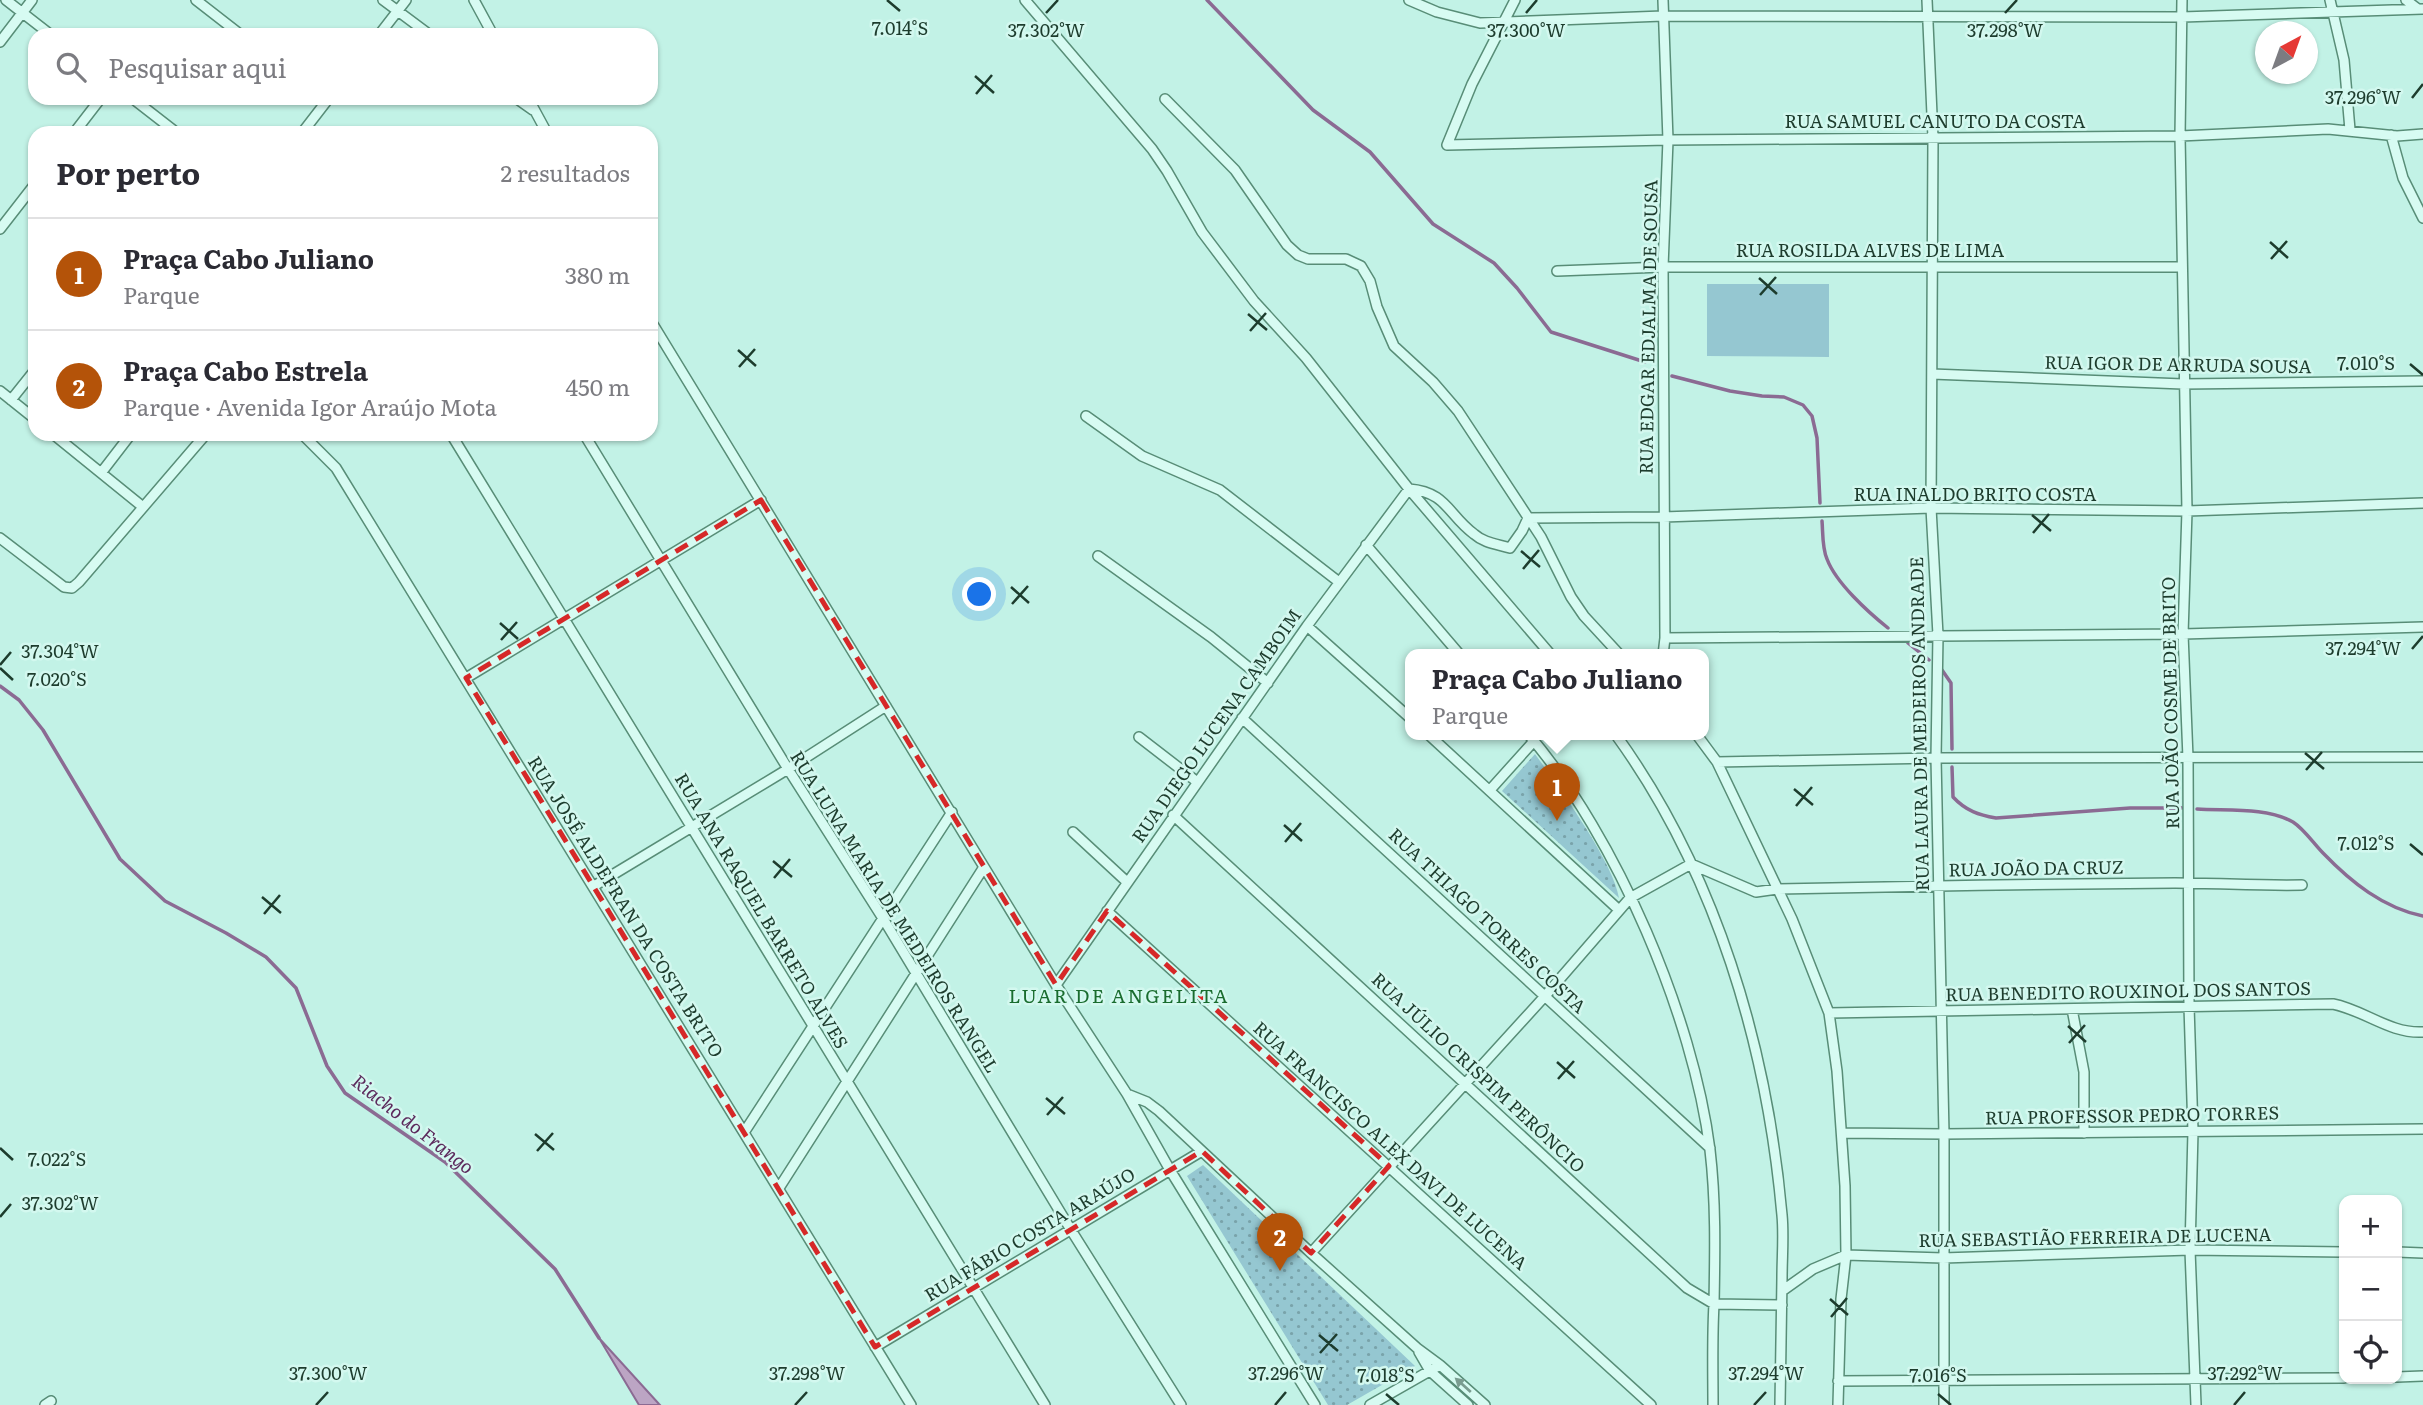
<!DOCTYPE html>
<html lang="pt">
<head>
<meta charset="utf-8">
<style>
	body { margin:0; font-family:Literata,serif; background:#f7f7f7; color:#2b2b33 }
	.controls { position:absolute; right:21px; bottom:21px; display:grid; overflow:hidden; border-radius:14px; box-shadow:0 2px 5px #0004 }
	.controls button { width:63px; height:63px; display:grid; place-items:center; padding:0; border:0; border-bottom:2px solid #e1e1e2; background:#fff; color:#2b2b33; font:35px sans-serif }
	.compass { position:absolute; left:2255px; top:21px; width:63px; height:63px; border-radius:50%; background:#fff; box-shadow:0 2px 5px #0004; rotate:41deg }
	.you { position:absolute; left:980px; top:595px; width:24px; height:24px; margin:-18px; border:5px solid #fff; border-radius:50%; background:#1a73e8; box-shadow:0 0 0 10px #1a73e833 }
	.badge { display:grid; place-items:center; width:46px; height:46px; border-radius:50%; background:#b45309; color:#fff; font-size:23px; font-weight:700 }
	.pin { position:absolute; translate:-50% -58px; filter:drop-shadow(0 2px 4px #0008) }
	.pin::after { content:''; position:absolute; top:37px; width:24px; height:21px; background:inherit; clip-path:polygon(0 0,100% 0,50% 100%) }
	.popup { position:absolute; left:1405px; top:649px; width:304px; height:91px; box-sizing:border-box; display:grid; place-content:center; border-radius:14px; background:#fff; filter:drop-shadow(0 2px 5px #0005); font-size:23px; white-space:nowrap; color:#7c7c81 }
	.popup b { font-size:26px; color:#2b2b33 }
	.popup::after { content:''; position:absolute; left:50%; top:100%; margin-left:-14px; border:14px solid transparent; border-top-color:#fff }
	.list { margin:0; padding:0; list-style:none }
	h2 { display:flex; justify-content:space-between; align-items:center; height:91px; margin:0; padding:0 28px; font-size:30px }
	h2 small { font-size:23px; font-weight:400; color:#7c7c81 }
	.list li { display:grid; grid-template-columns:46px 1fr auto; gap:21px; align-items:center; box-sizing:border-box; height:112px; padding:0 28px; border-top:2px solid #e1e1e2 }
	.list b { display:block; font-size:26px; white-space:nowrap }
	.list p { margin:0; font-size:23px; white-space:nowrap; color:#7c7c81 }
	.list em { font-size:23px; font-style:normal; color:#7c7c81 }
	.icon { flex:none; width:38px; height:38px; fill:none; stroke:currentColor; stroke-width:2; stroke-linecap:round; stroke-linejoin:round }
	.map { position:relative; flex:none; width:2423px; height:1405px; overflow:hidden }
	.search { position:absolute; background:#fff; box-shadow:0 2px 5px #0004; left:28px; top:28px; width:630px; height:77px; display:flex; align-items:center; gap:18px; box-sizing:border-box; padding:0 24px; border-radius:21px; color:#7c7c81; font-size:26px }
	.panel { position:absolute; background:#fff; box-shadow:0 2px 5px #0004; left:28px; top:126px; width:630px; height:315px; border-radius:21px }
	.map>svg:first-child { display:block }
	.grass { fill:#95c7d1 }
	.park { fill:url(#park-dots) }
	.water { fill:#bca5c4; stroke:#8b6b93; stroke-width:2 }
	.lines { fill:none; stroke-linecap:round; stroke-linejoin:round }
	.stream { stroke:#8b6b93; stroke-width:3.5 }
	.street-casing { stroke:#588d77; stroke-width:12 }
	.street { stroke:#d7fbf2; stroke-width:9 }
	.oneway { fill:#7a9c90 }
	.marked { fill:none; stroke:#d62828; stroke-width:5; stroke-dasharray:14 9; stroke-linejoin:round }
	.ticks { fill:none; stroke:#1d3c2d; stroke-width:2.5 }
	.labels { text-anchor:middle; stroke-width:5; stroke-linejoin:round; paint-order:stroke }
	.street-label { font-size:18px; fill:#1d3c2d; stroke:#d3f8ef }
	.neighbourhood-label { font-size:19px; letter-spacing:2px; fill:#196c2e; stroke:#d3f8ef }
	.water-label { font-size:19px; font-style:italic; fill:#5c2b5d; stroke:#d3f8ef }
	.ticks-label { font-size:18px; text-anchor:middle; fill:#1d3c2d; stroke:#d3f8ef; stroke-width:5; stroke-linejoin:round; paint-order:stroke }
</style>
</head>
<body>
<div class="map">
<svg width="2423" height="1405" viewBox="0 0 2423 1405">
	<defs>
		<pattern id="park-dots" width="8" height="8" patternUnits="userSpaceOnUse" patternTransform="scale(1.75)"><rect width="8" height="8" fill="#95c7d1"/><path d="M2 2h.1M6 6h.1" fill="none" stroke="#79a3aa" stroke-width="1.8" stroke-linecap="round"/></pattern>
	</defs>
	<rect width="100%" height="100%" fill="#c2f2e6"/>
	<path class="grass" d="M1707 284H1829V357L1707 356Z"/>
	<path class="park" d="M1535 754C1558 786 1613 861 1619 898L1502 791Z
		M1203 1165 1415 1366 1347 1405H1328L1187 1176Z"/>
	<path class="water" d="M599 1338 659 1404 660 1405H639Z"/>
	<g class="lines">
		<path class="stream" d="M1207 0 1313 110 1370 152 1433 224 1494 263 1517 288 1551 332 1645 362
			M1672 376 1730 391 1762 396 1784 397 1803 405 1812 416 1817 438 1820 503
			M1822 521C1823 532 1822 548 1827 559 1836 583 1868 612 1888 628
			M1908 643 1929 660
			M1942 670 1951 683 1952 749
			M0 686 19 700 43 730 120 859 165 901 226 933 266 957 296 988 327 1066 345 1093 445 1162 555 1269 599 1338
			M1952 767 1953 797C1966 811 1979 815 1996 818L2130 808H2182
			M2197 809C2227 811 2266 807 2293 822 2304 829 2314 844 2323 853 2351 882 2383 908 2423 916"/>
		<defs>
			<path id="street" d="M6 0 51 35
				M196 0 241 35
				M383 0 430 35
				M474 0 493 35
				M1025 0 1152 149 1167 171 1202 232 1254 301 1306 358 1409 489 1551 655
				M1409 0 1437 12 1480 23 1663 16 2182 17 2423 9
				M1515 0 1472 84 1447 145 1668 140 2180 136 2328 129 2397 136 2423 134
				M1663 0 1668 140 1663 267 1665 638 1663 655
				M1927 0 1933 138 1931 508 1938 635 1936 758 1944 1134V1405
				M2182 0 2180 136 2187 511 2183 634 2188 758 2189 1006 2193 1131 2190 1250 2196 1405
				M2330 0 2344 60 2350 130
				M2406 0 2418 9
				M379 35 406 0
				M0 42 32 0
				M132 98 177 133
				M516 98 533 110
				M528 98 547 133
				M1165 99 1235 170 1287 245 1298 255 1308 259H1346L1361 266 1370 281 1377 307 1394 346 1433 382 1458 411 1541 537 1571 597 1584 616 1620 655
				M74 133 101 98
				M302 133 329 98
				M2391 135 2403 178 2423 218
				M0 229 35 184
				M1557 271 1663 267H2182
				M651 321 1056 985 1127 1094 1170 1170 1315 1405
				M1932 374 2183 384 2423 381
				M0 391 35 419
				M11 400 35 370
				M1086 416 1142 456 1220 490 1339 582
				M53 434 143 507
				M302 434 336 468 911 1405
				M451 434 1045 1405
				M584 434 788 769 884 920 1071 1230 1181 1405
				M101 473 131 434
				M0 538 64 587 72 588 79 582 206 434
				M1366 545 1460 655
				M1098 556 1211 637 1268 683
				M1307 626 1410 718
				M1665 638 2183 634 2423 627
				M466 678 761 500
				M1242 718 1710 1148
				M1429 735 1619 910
				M1529 735C1617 838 1693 1016 1710 1150 1716 1201 1715 1252 1714 1304 1712 1338 1713 1371 1713 1405
				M1616 735C1716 873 1767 1046 1782 1215 1784 1235 1782 1257 1782 1278 1781 1320 1781 1363 1780 1405
				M1697 735 1717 762 1792 919 1829 1013 1837 1071 1845 1186 1846 1255 1841 1299 1838 1405
				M1139 737 1196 781
				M1717 762 1936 758 2423 757
				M1490 790 1534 741
				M1173 815 1687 1288 1714 1304 1782 1305
				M1073 832 1127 882
				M594 886 788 769 886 706
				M1107 911 1651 1405
				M1056 985 1307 626 1409 489C1447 492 1448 515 1474 534 1484 543 1497 544 1510 548L1522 531 1528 518 1663 517 1931 508 2187 511 2423 503
				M2072 1009 2084 1072V1133
				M1829 1013 2333 1004C2364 1010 2390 1034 2423 1032
				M1127 1094 1147 1102 1159 1111 1311 1253 1417 1348 1440 1365 1485 1405
				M745 1131 952 812
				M1842 1133 1944 1134 2423 1129
				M779 1188 984 867
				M2397 1252 2423 1253
				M1311 1253 1545 996 1630 898 1691 864 1756 892 1777 889C1910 886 2042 884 2175 883 2217 883 2260 886 2302 885
				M1782 1291 1813 1269 1846 1255 1943 1258 2190 1250 2344 1252
				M875 1347 1202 1151
				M1419 1352 1430 1371 1468 1405
				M2397 1377 2423 1376
				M1838 1381 2344 1378
				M45 1405 51 1401
				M1370 1405 1440 1365"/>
		</defs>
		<use href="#street" class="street-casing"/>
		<use href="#street" class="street"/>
	</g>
	<defs><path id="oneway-solid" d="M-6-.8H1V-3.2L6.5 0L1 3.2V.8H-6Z" transform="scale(1.75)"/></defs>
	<use class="oneway" href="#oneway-solid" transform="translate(1463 1385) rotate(-138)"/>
	<path class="marked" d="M761 500 1056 985 1107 911 1389 1166 1311 1253 1202 1151 875 1347 466 678Z"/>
	<path class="ticks" d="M887 0 900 11M1046 13 1058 0M1526 13 1537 0M2005 13 2017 0M975 76 994 93M976 94 992 75M2412 98 2423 84M2270 242 2288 258M2271 259 2287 241M1759 278 1777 294M1760 295 1776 277M1248 314 1267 330M1250 331 1266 313M738 350 756 366M2410 364 2423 375M739 367 755 349M2032 515 2051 531M2033 533 2049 514M1521 551 1540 567M1523 569 1539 550M1011 587 1029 603M1012 604 1028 586M500 623 518 639M501 640 517 622M2412 649 2423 636M0 665 11 652M0 668 13 680M2305 753 2324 769M2306 770 2322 752M1794 789 1813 805M1796 806 1812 787M1284 825 1302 841M1285 842 1301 823M2410 844 2423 855M773 861 792 877M774 878 790 859M262 897 281 913M264 914 280 895M2068 1026 2086 1042M2069 1043 2085 1025M1557 1062 1575 1078M1558 1079 1574 1061M1046 1098 1065 1114M1047 1115 1063 1097M535 1134 554 1150M0 1148 13 1160M537 1151 553 1133M0 1217 11 1204M1830 1299 1848 1315M1831 1317 1847 1298M1319 1335 1338 1351M1320 1353 1337 1334M1386 1394 1399 1405M1938 1394 1951 1405M316 1405 328 1392M795 1405 807 1392M1275 1405 1286 1392M1754 1405 1766 1392M2234 1405 2245 1392"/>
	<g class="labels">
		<g class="street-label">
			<text x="1935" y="128">RUA SAMUEL CANUTO DA COSTA</text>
			<text x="1870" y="257">RUA ROSILDA ALVES DE LIMA</text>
			<text transform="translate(1649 327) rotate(-89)" y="6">RUA EDGAR EDJALMA DE SOUSA</text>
			<text transform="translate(2178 365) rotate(1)" y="6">RUA IGOR DE ARRUDA SOUSA</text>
			<text x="1975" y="501">RUA INALDO BRITO COSTA</text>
			<text transform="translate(2171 703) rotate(-91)" y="6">RUA JOÃO COSME DE BRITO</text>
			<text transform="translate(1920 724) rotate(-91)" y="6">RUA LAURA DE MEDEIROS ANDRADE</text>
			<text transform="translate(1217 726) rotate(-55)" y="6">RUA DIEGO LUCENA CAMBOIM</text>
			<text transform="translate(2036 869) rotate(-1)" y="6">RUA JOÃO DA CRUZ</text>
			<text transform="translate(625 907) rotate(58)" y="6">RUA JOSÉ ALDEFRAN DA COSTA BRITO</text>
			<text transform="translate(761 911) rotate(59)" y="6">RUA ANA RAQUEL BARRETO ALVES</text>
			<text transform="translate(894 912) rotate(58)" y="6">RUA LUNA MARIA DE MEDEIROS RANGEL</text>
			<text transform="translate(1487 921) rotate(43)" y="6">RUA THIAGO TORRES COSTA</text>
			<text transform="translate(2128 992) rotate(-1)" y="6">RUA BENEDITO ROUXINOL DOS SANTOS</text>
			<text transform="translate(1478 1073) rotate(43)" y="6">RUA JÚLIO CRISPIM PERÔNCIO</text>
			<text transform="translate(2132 1116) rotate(-1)" y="6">RUA PROFESSOR PEDRO TORRES</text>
			<text transform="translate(1390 1146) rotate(42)" y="6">RUA FRANCISCO ALEX DAVI DE LUCENA</text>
			<text transform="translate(1030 1235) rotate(-31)" y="6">RUA FÁBIO COSTA ARAÚJO</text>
			<text transform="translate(2095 1238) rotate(-1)" y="6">RUA SEBASTIÃO FERREIRA DE LUCENA</text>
		</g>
		<g class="neighbourhood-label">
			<text x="1119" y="1003">LUAR DE ANGELITA</text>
		</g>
		<g class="water-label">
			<text transform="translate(413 1124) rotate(38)" y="7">Riacho do Frango</text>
		</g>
	</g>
	<g class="ticks-label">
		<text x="900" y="35">7.014°S</text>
		<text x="1046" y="37">37.302°W</text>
		<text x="1526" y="37">37.300°W</text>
		<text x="2005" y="37">37.298°W</text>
		<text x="2363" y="104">37.296°W</text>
		<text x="2366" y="370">7.010°S</text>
		<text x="2363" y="655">37.294°W</text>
		<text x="60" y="658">37.304°W</text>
		<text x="57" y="686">7.020°S</text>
		<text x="2366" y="850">7.012°S</text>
		<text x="57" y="1166">7.022°S</text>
		<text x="60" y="1210">37.302°W</text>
		<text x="328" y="1380">37.300°W</text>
		<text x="807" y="1380">37.298°W</text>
		<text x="1286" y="1380">37.296°W</text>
		<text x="1766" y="1380">37.294°W</text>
		<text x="2245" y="1380">37.292°W</text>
		<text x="1386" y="1382">7.018°S</text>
		<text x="1938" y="1382">7.016°S</text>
	</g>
</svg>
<div class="controls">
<button>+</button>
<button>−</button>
<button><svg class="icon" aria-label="locate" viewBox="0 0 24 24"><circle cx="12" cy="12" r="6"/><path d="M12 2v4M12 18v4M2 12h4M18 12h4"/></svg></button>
</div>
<svg class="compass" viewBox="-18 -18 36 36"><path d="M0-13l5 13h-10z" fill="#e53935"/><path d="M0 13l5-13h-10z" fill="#7c7c81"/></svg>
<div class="you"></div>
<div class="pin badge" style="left:1557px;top:821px">1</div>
<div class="popup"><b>Praça Cabo Juliano</b>Parque</div>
<div class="pin badge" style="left:1280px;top:1271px">2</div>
<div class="search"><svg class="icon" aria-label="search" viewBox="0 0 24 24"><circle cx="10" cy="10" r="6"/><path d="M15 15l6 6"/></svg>Pesquisar aqui</div>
<section class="panel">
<h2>Por perto<small>2 resultados</small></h2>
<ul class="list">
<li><span class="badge">1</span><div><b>Praça Cabo Juliano</b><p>Parque</p></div><em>380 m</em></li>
<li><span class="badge">2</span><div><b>Praça Cabo Estrela</b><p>Parque · Avenida Igor Araújo Mota</p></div><em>450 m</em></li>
</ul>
</section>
</div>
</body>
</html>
